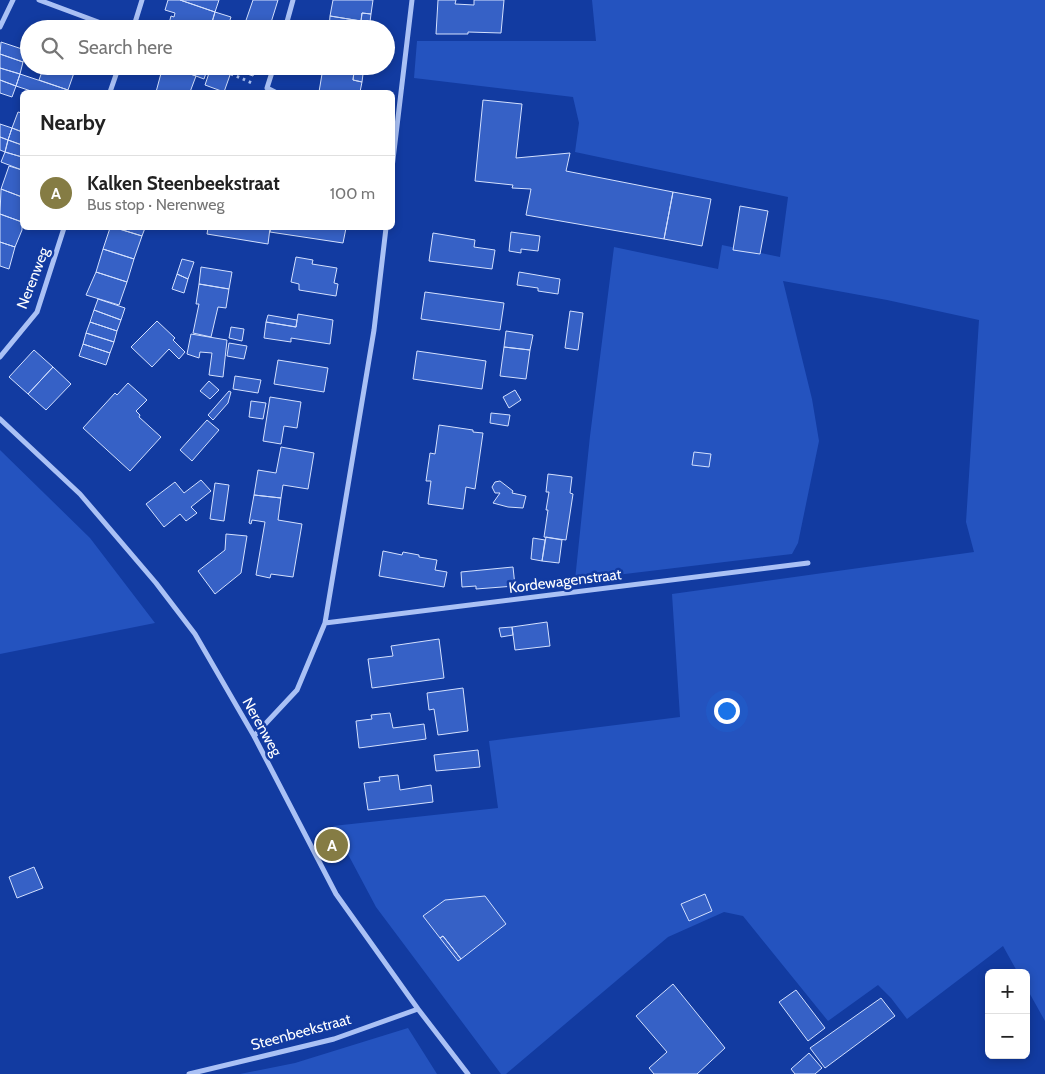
<!DOCTYPE html>
<html lang="en">
<head>
<meta charset="utf-8">
<style>
	body { margin:0; font-family:Cabin,sans-serif; background:#f6f6f6; color:#222 }
	.controls { position:absolute; right:15px; bottom:15px; display:grid; overflow:hidden; border-radius:8px; box-shadow:0 2px 8px #0003 }
	.controls button { width:45px; height:45px; display:grid; place-items:center; padding:0; border:0; border-bottom:1px solid #e0e0e0; background:#fff; color:#222; font:25px sans-serif }
	.you { position:absolute; left:726px; top:710px; width:18px; height:18px; margin:-12px; border:4px solid #fff; border-radius:50%; background:#1a73e8; box-shadow:0 0 0 8px #1a73e833 }
	.badge { display:grid; place-items:center; width:32px; height:32px; border-radius:50%; background:#857c44; color:#fff; font-size:16px; font-weight:700 }
	.pin { position:absolute; translate:-50% -50%; border:2px solid #fff; box-shadow:0 1px 5px #0006 }
	.list { margin:0; padding:0; list-style:none }
	h2 { display:flex; justify-content:space-between; align-items:center; height:65px; margin:0; padding:0 20px; font-size:21px }
	h2 small { font-size:16px; font-weight:400; color:#767676 }
	.list li { display:grid; grid-template-columns:32px 1fr auto; gap:15px; align-items:center; box-sizing:border-box; height:75px; padding:0 20px; border-top:1px solid #e0e0e0 }
	.list b { display:block; font-size:19px; white-space:nowrap }
	.list p { margin:0; font-size:16px; white-space:nowrap; color:#767676 }
	.list em { font-size:16px; font-style:normal; color:#767676 }
	.icon { flex:none; width:28px; height:28px; fill:none; stroke:currentColor; stroke-width:2; stroke-linecap:round; stroke-linejoin:round }
	.map { position:relative; flex:none; width:1045px; height:1074px; overflow:hidden }
	.search { position:absolute; background:#fff; box-shadow:0 2px 8px #0003; left:20px; top:20px; width:375px; height:55px; display:flex; align-items:center; gap:12px; box-sizing:border-box; padding:0 18px; border-radius:28px; color:#767676; font-size:19px }
	.panel { position:absolute; background:#fff; box-shadow:0 2px 8px #0003; left:20px; top:90px; width:375px; height:140px; border-radius:8px }
	.map>svg:first-child { display:block }
	.green { fill:#2453bf }
	.building { fill:#3661c6; stroke:#d3e0fe }
	.lines { fill:none; stroke-linecap:round; stroke-linejoin:round }
	.path { stroke:#aac1f5; stroke-width:3; stroke-dasharray:2.5 4; stroke-linecap:butt }
	.minor { stroke:#aac1f5; stroke-width:5 }
	.labels { text-anchor:middle; stroke-width:5; stroke-linejoin:round; paint-order:stroke }
	.street-label { font-size:15px; fill:#fff; stroke:#123ba1 }
</style>
</head>
<body>
<div class="map">
<svg width="1045" height="1074" viewBox="0 0 1045 1074">
	<rect width="100%" height="100%" fill="#123ba1"/>
	<path class="green" d="M592 0H1045V1021L1026 987V973H1018L1003 946 907 1019 891 998 878 985 828 1021 743 916 724 912 668 937 506 1074H501L376 907 333 826 498 808 489 741 680 717 672 594 974 552 966 522 979 320 887 300 783 281 812 399 819 441 798 543 792 554 575 580 590 436 614 247 718 269 722 245 780 257 788 197 575 152 579 123 573 97 414 78 417 41H596Z
		M0 450 90 538 155 623 0 654Z
		M408 1028 437 1074H240L295 1063Z"/>
	<path class="building" d="M168 0H180L215 12 210 29 168 27 171 16 174 17 175 13 165 10Z
		M180 0H219L215 12Z
		M253 0H278L269 29H243Z
		M333 0H373L371 14 362 13 361 21 330 16Z
		M438 0H456L455 4 474 5V0H504L501 33 468 32V34H436Z
		M215 12 231 17 227 29H210Z
		M362 13 371 14 370 22 361 21Z
		M330 16 361 21 360 29H329Z
		M361 21 370 22 369 29H360Z
		M1 42 28 51 23 62 0 54Z
		M0 54 23 62 20 74 0 68Z
		M44 66 76 67 68 90 39 80Z
		M163 66H168L196 76 190 92H156Z
		M178 66H206L208 67 204 79 177 69Z
		M231 66H256L253 76 230 68Z
		M323 66H355L354 72 323 68Z
		M355 66H364L363 74 354 72Z
		M211 67 230 75 224 92 205 85Z
		M0 68 20 74 16 86 0 80Z
		M323 68 354 72 353 80 362 82 360 92H319Z
		M354 72 363 74 362 82 353 80Z
		M20 74 68 90 67 92H34L16 86Z
		M0 80 16 86 12 97 0 93Z
		M483 100 522 104 516 158 570 153 566 171 673 192 664 239 526 215 531 189 512 188 513 185 475 181Z
		M18 112 22 113V124L20 131 12 128Z
		M0 124 12 128 8 140 0 137Z
		M12 128 22 132V145L8 140Z
		M0 137 8 140 5 152 0 150Z
		M8 140 22 145V157L5 152Z
		M5 152 22 157V170L1 162Z
		M9 166 22 170V197L1 189Z
		M1 189 22 197V222L0 214Z
		M673 192 711 199 702 246 664 239Z
		M740 206 768 211 760 254 733 250Z
		M0 214 22 222V230L15 247 0 242Z
		M110 228H116L142 236 134 259 103 249Z
		M116 228H145L142 236Z
		M208 228H270L268 244 207 234Z
		M271 228H346L343 243 270 232Z
		M511 232 540 236 538 251 521 249V253L509 251Z
		M433 233 475 240 474 247 495 250 492 269 429 261Z
		M0 242 15 247 9 269 0 266Z
		M103 249 134 259 127 282 96 272Z
		M296 257 313 260 312 264 337 268 334 283 338 284 336 296 299 290V284L291 282Z
		M182 259 194 262 188 279 177 274Z
		M201 267 232 272 229 289 199 284Z
		M96 272 127 282 119 305 86 295Z
		M519 272 560 279 558 294 538 291V288L517 285Z
		M177 274 188 279 184 293 172 289Z
		M199 284 229 289 226 308 218 307 211 337 193 333 199 304H196Z
		M425 292 504 303 500 330 421 319Z
		M98 299 125 308 121 320 94 310Z
		M94 310 121 320 117 331 90 322Z
		M570 311 583 313 578 350 565 348Z
		M298 314 333 320 330 344 291 338V342L264 338 266 322 296 327Z
		M268 315 297 320 296 327 266 322Z
		M157 321 175 338 173 340 185 352 179 359 169 349 152 367 131 347Z
		M90 322 117 331 114 342 86 333Z
		M231 327 244 329 242 341 229 338Z
		M506 331 533 335 530 350 504 347Z
		M86 333 114 342 110 353 83 344Z
		M191 334 227 340 223 377 209 375 212 353 200 352 199 358 187 354Z
		M229 343 247 346 244 359 227 356Z
		M83 344 110 353 106 365 79 356Z
		M504 347 530 350 526 379 500 376Z
		M34 350 53 367 28 394 9 377Z
		M417 351 486 361 482 389 413 379Z
		M278 360 328 368 324 392 274 384Z
		M53 367 71 384 46 410 28 394Z
		M235 376 261 380 258 393 233 389Z
		M209 381 219 390 210 399 200 391Z
		M128 383 147 400 136 411 140 415 139 417 161 437 130 471 83 428 115 393 117 395Z
		M515 390 521 400 509 408 503 397Z
		M229 391 231 392 228 403 213 420 208 415Z
		M270 397 301 402 297 428 284 426 281 444 263 441Z
		M251 401 266 403 263 419 249 417Z
		M491 413 510 415 508 426 490 423Z
		M207 420 219 430 192 461 180 450Z
		M439 425 473 430V432L483 433 475 489 466 487 463 509 428 504 431 481H426L430 453 435 454Z
		M281 447 314 453 308 489 283 485 281 498 254 495 258 470 276 473Z
		M694 452 711 454 709 467 692 465Z
		M548 474 572 477 570 493 573 494 566 540 544 537 548 510H546L549 492H546Z
		M201 480 211 491 191 507 197 513 186 521 180 514 164 527 146 504 175 482 184 493Z
		M500 481 513 491 512 493 526 496 523 508 508 507 493 503 500 493H495L492 487 495 482Z
		M215 483 229 485 224 521 210 519Z
		M254 495 281 498 278 520 302 524 293 577 271 574 270 578 256 575 265 522 252 520 251 524 249 523Z
		M226 534 247 536 241 573 215 594 198 571 225 550Z
		M546 537 562 540 559 563 542 561Z
		M533 538 545 540 542 561 531 559Z
		M383 551 402 555 403 552 419 555V557L437 560 435 570 447 572 444 587 379 576Z
		M513 567 515 586 476 589V586L462 587 461 572Z
		M547 622 550 646 515 650 512 627Z
		M512 627 513 635 501 637 499 628Z
		M439 639 444 678 372 688 368 659 393 656 391 646Z
		M463 688 468 731 438 735 434 709 429 710 427 693Z
		M390 713 393 728 424 724 426 739 359 748 356 721 372 719 371 715Z
		M478 750 480 767 436 771 434 755Z
		M398 775 400 790 431 785 433 802 368 810 364 783 380 781 379 777Z
		M34 867 43 888 17 898 9 877Z
		M705 894 712 911 689 921 681 904Z
		M485 896 506 924 461 959 443 936 440 938 423 916 445 900Z
		M443 936 461 959 458 961 440 938Z
		M673 984 725 1048 697 1074H654L649 1068 667 1052 636 1016Z
		M796 990 825 1028 808 1041 779 1002Z
		M881 998 895 1016 825 1068 810 1048Z
		M809 1053 822 1068 815 1074H795L791 1069Z"/>
	<g class="lines">
		<path class="path" d="M213 66 252 83"/>
		<path class="minor" d="M39 0 117 29
			M0 27 13 0
			M133 29 142 0
			M285 29 293 0
			M274 66 267 88 275 92
			M110 92 119 66
			M392 168 412 0
			M0 357 37 312 64 228
			M0 419 80 494 156 583 195 634 254 736 336 894 418 1009 468 1074
			M325 623 808 563
			M254 736 297 690 325 623 374 330 386 228
			M189 1074 334 1039 418 1009"/>
	</g>
	<g class="labels">
		<g class="street-label">
			<text transform="translate(33 278) rotate(-69)" y="5">Nerenweg</text>
			<text transform="translate(565 581) rotate(-7)" y="5">Kordewagenstraat</text>
			<text transform="translate(262 727) rotate(61)" y="5">Nerenweg</text>
			<text transform="translate(301 1032) rotate(-15)" y="5">Steenbeekstraat</text>
		</g>
	</g>
</svg>
<div class="controls">
<button>+</button>
<button>−</button>
</div>
<div class="you"></div>
<div class="pin badge" style="left:332px;top:845px">A</div>
<div class="search"><svg class="icon" aria-label="search" viewBox="0 0 24 24"><circle cx="10" cy="10" r="6"/><path d="M15 15l6 6"/></svg>Search here</div>
<section class="panel">
<h2>Nearby<small></small></h2>
<ul class="list">
<li><span class="badge">A</span><div><b>Kalken Steenbeekstraat</b><p>Bus stop · Nerenweg</p></div><em>100 m</em></li>
</ul>
</section>
</div>
</body>
</html>
